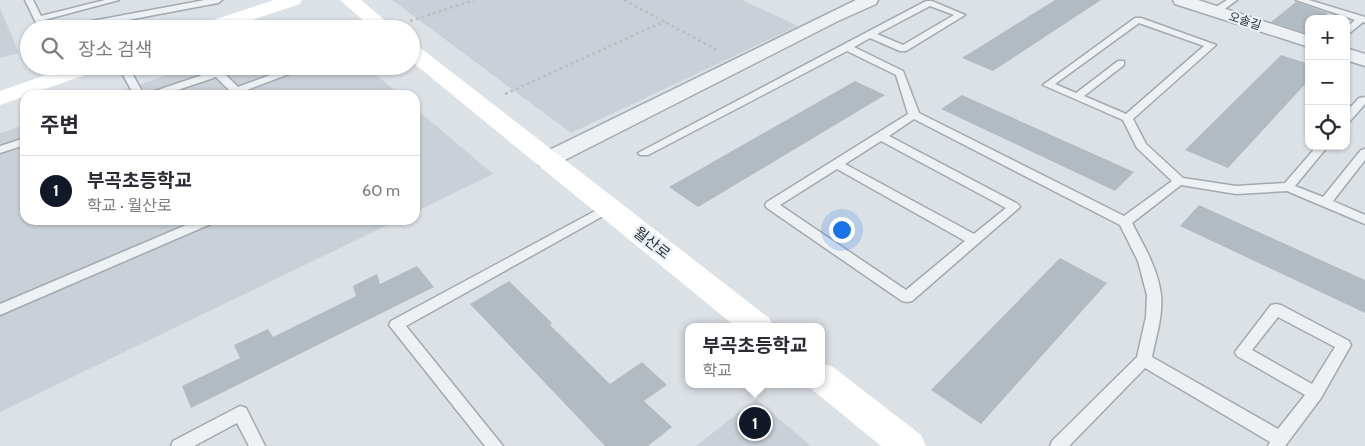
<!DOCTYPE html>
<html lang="ko">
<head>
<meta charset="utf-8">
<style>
	body { margin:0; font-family:Cabin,"Noto Sans KR",sans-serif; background:#f7f7f7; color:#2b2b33 }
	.controls { position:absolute; right:15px; top:15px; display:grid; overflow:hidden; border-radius:10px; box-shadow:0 1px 4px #0004 }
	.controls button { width:45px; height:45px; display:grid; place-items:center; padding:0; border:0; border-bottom:1px solid #e1e1e2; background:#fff; color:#2b2b33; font:25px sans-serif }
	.you { position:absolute; left:841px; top:229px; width:18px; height:18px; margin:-12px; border:4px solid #fff; border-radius:50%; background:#1a73e8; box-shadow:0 0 0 8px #1a73e833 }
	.badge { display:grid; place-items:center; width:32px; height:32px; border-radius:50%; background:#111827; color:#fff; font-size:16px; font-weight:700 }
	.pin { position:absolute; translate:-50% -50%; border:2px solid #fff; box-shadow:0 1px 5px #0006 }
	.popup { position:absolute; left:685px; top:323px; width:140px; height:65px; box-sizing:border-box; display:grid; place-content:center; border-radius:10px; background:#fff; filter:drop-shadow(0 1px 4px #0005); font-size:16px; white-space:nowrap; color:#7c7c81 }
	.popup b { font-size:19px; color:#2b2b33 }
	.popup::after { content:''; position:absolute; left:50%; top:100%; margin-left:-10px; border:10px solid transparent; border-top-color:#fff }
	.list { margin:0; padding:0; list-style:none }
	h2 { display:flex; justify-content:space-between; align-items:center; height:65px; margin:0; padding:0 20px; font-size:21px }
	h2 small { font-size:16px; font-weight:400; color:#7c7c81 }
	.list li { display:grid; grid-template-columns:32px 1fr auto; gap:15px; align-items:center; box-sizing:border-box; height:70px; padding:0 20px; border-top:1px solid #e1e1e2 }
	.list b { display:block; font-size:19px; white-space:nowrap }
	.list p { margin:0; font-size:16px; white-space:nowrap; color:#7c7c81 }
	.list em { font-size:16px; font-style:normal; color:#7c7c81 }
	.icon { flex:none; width:28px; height:28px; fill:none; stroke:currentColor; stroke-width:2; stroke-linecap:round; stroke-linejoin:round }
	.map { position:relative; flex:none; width:1365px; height:446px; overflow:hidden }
	.search { position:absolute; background:#fff; box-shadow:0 1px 4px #0004; left:20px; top:20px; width:400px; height:55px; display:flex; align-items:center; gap:12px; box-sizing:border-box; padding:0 18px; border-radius:28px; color:#7c7c81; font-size:19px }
	.panel { position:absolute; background:#fff; box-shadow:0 1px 4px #0004; left:20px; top:90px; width:400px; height:135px; border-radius:15px }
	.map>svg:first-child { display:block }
	.built { fill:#cad0d7 }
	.building { fill:#b3bbc2 }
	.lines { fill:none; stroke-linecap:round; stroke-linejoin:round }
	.lane-casing { stroke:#a2a9af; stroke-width:3 }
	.street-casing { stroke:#a2a9af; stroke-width:3 }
	.path { stroke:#babfc4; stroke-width:2.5; stroke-dasharray:3 3; stroke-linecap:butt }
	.lane { fill:#eef1f4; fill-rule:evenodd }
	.street { fill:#eef1f4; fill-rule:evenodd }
	.secondary { fill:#fff; fill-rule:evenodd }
	.labels { text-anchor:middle; stroke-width:4.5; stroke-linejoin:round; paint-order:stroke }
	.far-street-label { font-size:12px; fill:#26313b; stroke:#ebf0f4 }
	.street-label { font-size:15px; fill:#26313b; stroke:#ebf0f4 }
</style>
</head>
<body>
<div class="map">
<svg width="1365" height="446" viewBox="0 0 1365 446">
	<rect width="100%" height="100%" fill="#dce1e6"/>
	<path class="built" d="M392 0H742L798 26 571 133Z
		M0 8 19 53 0 58Z
		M193 66H366L400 95H110Z
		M415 108 493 174 415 212Z
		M25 125V220H398L0 412V133Z
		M756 399 811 446H696Z"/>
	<path class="building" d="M1055 0H1101L993 71 962 58Z
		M1296 2 1328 13 1321 19H1309V29L1305 33 1271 22Z
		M1281 55 1309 64V80L1228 168 1185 150Z
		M855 81 885 95 698 207 669 187Z
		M962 95 1134 172 1115 191 941 109Z
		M1199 205 1365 280V313L1180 226Z
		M1060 258 1107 283 981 424 931 390Z
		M417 266 434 287 191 408 182 386 240 358 234 345 268 329 273 337 356 296 353 286 377 274 380 284Z
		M509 281 552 323 550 325 610 384 642 362 667 385 644 401 672 427 648 446H605L470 304Z"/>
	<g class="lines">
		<defs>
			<path id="lane" d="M25 0H33L41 16 105 0H119L44 20 48 29H39Z
				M205 0H222L218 3 80 29H61L65 26Z
				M1227 0H1237L1222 11H1216V7Z
				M1296 0H1309L1365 17V23L1363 22 1346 36V28L1355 20Z
				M926 1H932L965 15 906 51H900L870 38 854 47 903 71 919 113 1124 216 1172 181 1137 148 1123 120 1043 85 1135 18H1141L1216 45 1133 119 1146 144 1183 178 1236 186 1285 183 1317 146H1328L1295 186 1323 197 1361 150 1365 149V160L1333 201 1365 215V224L1287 191 1236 194 1181 185 1132 223C1144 246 1158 269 1161 295 1163 316 1156 337 1152 357L1278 429 1305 395 1237 356 1235 352 1271 305 1276 304 1281 305 1349 341 1351 345 1321 398 1285 446H1268L1270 442 1145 368 1069 446H1050L1052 441 1137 357 1146 317 1147 295 1138 261 1120 225 914 119 889 136 1018 204 1020 207 912 301 907 302 902 301 767 208 765 205 767 202 908 114 896 75 847 51 648 155H640L638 153ZM930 6 954 15 903 45 877 34ZM1139 23 1204 46 1126 114 1084 96 1124 65V61H1118L1076 93 1055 84ZM881 141 1006 208 974 234 845 164ZM837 169 965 241 906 290 780 205ZM1278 317 1335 347 1312 384 1252 350Z
				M118 66H128L144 95H134Z
				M229 66H245L225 74 238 87 295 66H310L236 94 232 93 216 77 163 95H148L149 93Z
				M1365 97V104L1350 121 1346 122V112L1359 98Z
				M25 138V145L0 153V146Z
				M608 204 614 208 612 211 406 326 503 446H485L389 325 391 321Z
				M198 220H215L213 223 0 315V304Z
				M240 406 246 408 265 446H249L237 423 194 446H171L173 441Z"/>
			<path id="street" d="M856 0H878L876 4 838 21 555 165 547 167 539 165 536 160 539 155Z
				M1173 0H1198L1309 36V47L1175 4Z
				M1346 48 1365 54V66L1346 60Z"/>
		</defs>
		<use href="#lane" class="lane-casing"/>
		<use href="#street" class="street-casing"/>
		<path class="path" d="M624 0 719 51
			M410 21 474 0
			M505 94 665 21"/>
		<use href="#lane" class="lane"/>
		<use href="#street" class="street"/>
		<path class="secondary" d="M274 0H302L300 4 225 29H195L198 25Z
			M340 0H361L395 29H373Z
			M411 44 418 46 769 318 774 327H736L411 61Z
			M71 66H102L99 70 0 105V91Z
			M821 363 833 367 921 435 926 446H881L809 387 808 384H821Z"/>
	</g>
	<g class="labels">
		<g class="far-street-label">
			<text transform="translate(1245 21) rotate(18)" y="4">오솔길</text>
		</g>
		<g class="street-label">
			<text transform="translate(652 243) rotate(38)" y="5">월산로</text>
		</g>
	</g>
</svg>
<div class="controls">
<button>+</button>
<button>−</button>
<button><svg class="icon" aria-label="locate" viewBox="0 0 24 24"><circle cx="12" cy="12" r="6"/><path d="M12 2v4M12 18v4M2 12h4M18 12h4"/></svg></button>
</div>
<div class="you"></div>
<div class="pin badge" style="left:755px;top:423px">1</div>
<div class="popup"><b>부곡초등학교</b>학교</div>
<div class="search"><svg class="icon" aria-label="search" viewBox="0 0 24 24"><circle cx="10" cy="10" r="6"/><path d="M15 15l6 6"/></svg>장소 검색</div>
<section class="panel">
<h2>주변<small></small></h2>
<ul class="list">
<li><span class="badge">1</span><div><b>부곡초등학교</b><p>학교 · 월산로</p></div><em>60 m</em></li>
</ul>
</section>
</div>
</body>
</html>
